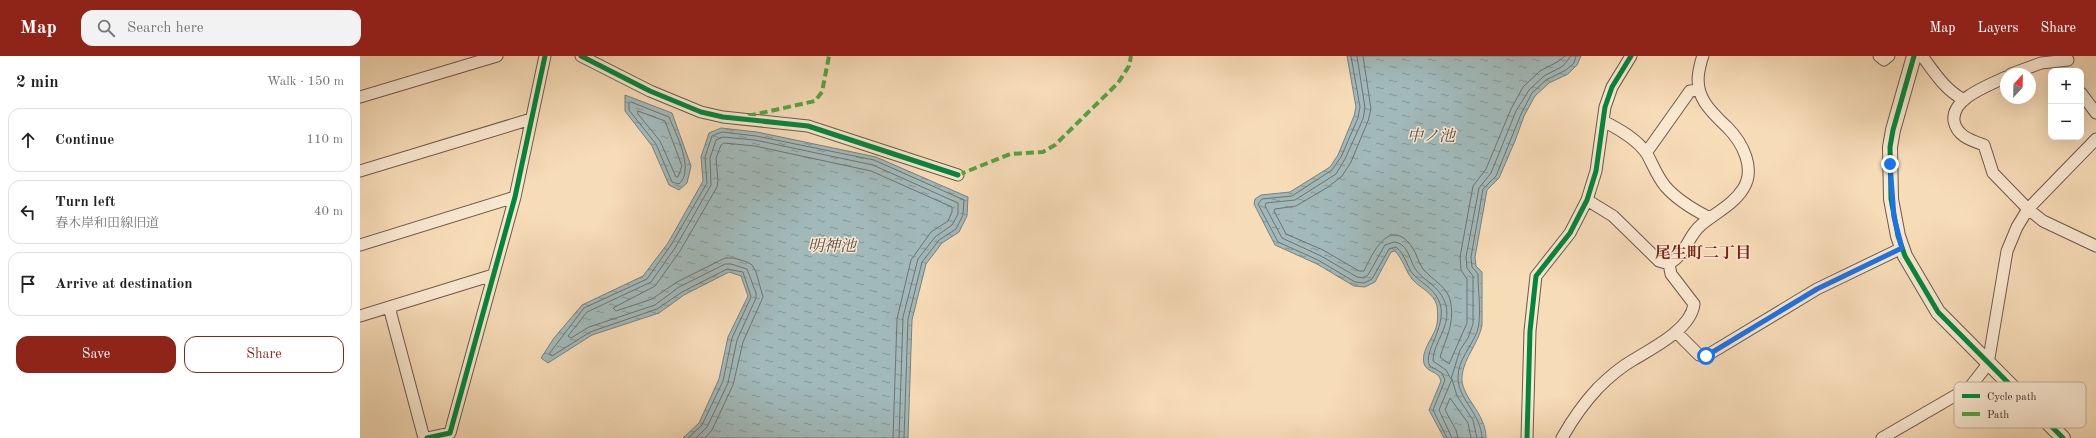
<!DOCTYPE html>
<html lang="en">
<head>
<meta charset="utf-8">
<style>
	body { margin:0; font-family:"Old Standard TT","Noto Serif JP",serif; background:#f2f2f2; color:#222 }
	.controls { position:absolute; right:12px; top:12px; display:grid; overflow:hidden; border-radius:8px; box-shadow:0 4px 16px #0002 }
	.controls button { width:36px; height:36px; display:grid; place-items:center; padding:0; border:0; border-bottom:1px solid #e0e0e0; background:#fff; color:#222; font:20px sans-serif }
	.compass { position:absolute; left:1640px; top:12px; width:36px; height:36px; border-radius:50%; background:#fff; box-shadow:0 4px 16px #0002; rotate:22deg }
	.stop { position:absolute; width:12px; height:12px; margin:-9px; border:3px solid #1a73e8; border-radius:50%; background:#fff }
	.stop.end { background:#1a73e8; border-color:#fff; box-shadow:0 1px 4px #0008 }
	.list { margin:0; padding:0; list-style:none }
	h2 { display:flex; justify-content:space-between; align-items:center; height:52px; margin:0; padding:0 16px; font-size:17px }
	h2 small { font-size:13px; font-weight:400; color:#767676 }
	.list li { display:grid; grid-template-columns:26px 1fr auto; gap:12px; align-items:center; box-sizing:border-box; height:64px; margin:0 8px 8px; padding:0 8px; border:1px solid #e0e0e0; border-radius:12px }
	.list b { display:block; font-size:15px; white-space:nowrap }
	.list p { margin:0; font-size:13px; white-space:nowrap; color:#767676 }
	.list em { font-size:13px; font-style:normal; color:#767676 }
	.actions { display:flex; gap:8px; padding:12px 16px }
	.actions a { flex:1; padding:9px 0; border:1px solid #8f2418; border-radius:12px; text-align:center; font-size:14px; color:#8f2418 }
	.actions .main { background:#8f2418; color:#fff }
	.icon { flex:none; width:22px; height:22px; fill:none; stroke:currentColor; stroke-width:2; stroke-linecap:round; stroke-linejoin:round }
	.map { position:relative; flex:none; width:1736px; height:382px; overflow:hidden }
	header { display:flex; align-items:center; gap:24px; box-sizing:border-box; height:56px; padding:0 20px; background:#8f2418; color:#fff }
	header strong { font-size:19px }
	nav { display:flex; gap:22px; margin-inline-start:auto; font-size:14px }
	.search { width:280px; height:36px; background:#f2f2f2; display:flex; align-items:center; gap:10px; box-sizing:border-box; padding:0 14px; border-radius:12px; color:#767676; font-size:15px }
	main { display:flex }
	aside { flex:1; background:#fff }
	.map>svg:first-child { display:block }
	.water { fill:url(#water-ripples); stroke:#7a817e }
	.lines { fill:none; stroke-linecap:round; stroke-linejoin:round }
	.shore { stroke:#707370; stroke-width:1 }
	.minor-casing { stroke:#6e594a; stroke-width:13 }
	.tertiary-casing { stroke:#6e594a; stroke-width:16 }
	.minor { stroke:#fae8d1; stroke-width:11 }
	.tertiary { stroke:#fae8d1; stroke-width:14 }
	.quiet { stroke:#54a442; stroke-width:4; stroke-dasharray:8 4; stroke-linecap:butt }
	.cycleway-casing { stroke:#fae8d1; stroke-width:8 }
	.cycleway { stroke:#00873e; stroke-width:5 }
	.route { stroke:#1a73e8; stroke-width:5 }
	.labels { text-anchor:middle; stroke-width:3; stroke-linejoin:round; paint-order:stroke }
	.water-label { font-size:16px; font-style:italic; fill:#58504b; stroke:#fae8d1 }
	.neighbourhood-label { font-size:16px; font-weight:bold; fill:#7a1f14; stroke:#fae8d1 }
	.key { fill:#fae8d1; stroke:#c2b09e; stroke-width:1 }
	.key-label { font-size:11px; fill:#402d26 }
</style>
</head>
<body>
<header>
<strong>Map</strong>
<div class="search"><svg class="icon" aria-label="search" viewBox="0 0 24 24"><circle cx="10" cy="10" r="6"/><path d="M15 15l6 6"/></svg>Search here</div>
<nav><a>Map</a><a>Layers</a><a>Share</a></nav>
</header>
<main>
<aside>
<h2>2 min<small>Walk · 150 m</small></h2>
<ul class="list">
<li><svg class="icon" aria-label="ahead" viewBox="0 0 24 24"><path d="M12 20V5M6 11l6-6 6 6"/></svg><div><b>Continue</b></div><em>110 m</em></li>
<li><svg class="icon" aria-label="left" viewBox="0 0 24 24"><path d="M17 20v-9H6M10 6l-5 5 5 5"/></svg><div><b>Turn left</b><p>春木岸和田線旧道</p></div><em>40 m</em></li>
<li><svg class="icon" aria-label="arrive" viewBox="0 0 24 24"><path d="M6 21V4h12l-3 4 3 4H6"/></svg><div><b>Arrive at destination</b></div></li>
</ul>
<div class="actions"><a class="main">Save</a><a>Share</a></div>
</aside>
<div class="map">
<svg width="1736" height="382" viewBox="0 0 1736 382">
	<defs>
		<pattern id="water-ripples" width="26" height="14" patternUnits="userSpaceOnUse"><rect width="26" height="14" fill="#a1b9b9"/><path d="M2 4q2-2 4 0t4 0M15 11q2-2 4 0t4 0" fill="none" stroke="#859796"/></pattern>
	</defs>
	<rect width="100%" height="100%" fill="#f7dcb8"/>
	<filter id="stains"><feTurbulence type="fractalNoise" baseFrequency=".005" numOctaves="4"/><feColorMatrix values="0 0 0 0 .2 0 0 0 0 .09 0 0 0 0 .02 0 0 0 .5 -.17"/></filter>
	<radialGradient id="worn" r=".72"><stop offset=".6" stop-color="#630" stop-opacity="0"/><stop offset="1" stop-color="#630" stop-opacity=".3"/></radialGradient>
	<path class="water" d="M987 0H1221L1217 9 1208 18 1189 27 1175 40 1164 60 1155 85 1139 122 1127 134 1115 201 1116 210 1122 216V269C1119 287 1104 301 1102 320 1100 341 1126 356 1126 382H1084L1069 354 1081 325 1079 320C1075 316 1068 315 1065 310 1059 298 1072 283 1076 272 1078 266 1078 257 1077 250 1074 237 1060 232 1052 223 1045 214 1043 203 1035 195L1031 196 1015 226 1005 231 994 230 957 208 915 189 894 148 895 143 901 139 930 136 970 111 978 99 994 60 996 51Z
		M265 39 312 57 331 110 327 127 319 134 309 129 292 90 265 55Z
		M361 72 397 76 516 101 608 141 607 160 599 176 582 187 566 208 552 264 548 382H323L339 367 359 323 368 281 388 240 381 220 369 216 324 239 299 257 232 279 188 307 181 302 194 282 222 249 283 220 308 187 343 125 341 101 349 77Z"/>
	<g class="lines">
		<path class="shore" d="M991 0 1000 51 998 62 981 101 972 114 932 140 902 143 898 148 918 186 958 204 995 226 1004 227 1012 223 1029 193 1036 191C1045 198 1046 208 1052 217 1060 226 1073 232 1078 243 1091 267 1061 297 1070 310L1082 317 1085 324 1073 354 1087 382
			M997 0 1005 52 1003 63 985 103 976 118 935 144 906 147 905 150 922 182 961 200 997 221 1004 222 1008 219 1025 189 1034 186C1047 187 1049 201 1054 211 1061 223 1075 228 1082 240 1097 266 1073 284 1073 305L1086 314 1091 323 1100 294 1108 282 1113 268V220L1107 212 1106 201 1119 132 1131 117 1156 55 1169 34 1184 20 1203 10 1211 0
			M1003 0 1011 53 1008 65 991 106 982 120 968 131 936 150 915 153 914 155 926 178 963 194 999 215H1004C1013 196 1030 160 1052 191 1057 198 1058 206 1063 213 1073 225 1089 231 1091 248 1094 269 1086 282 1080 301L1089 308 1107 267V223L1101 214 1100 201 1113 130 1126 113 1151 53 1163 31 1180 15 1199 5 1205 0
			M271 46 309 61C316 78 335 114 319 128L312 126 296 88 269 54V47Z
			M278 55 305 65 322 110 318 121H316L300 85 278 58Z
			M328 382 342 369 363 325 372 282 391 241 383 216 367 213 322 236 297 253 230 276 192 300 189 298 224 252 287 223 311 189 347 127 345 101 352 80 362 76 396 80 514 104 604 144 603 159 596 173 579 184 562 206 548 263 544 382
			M336 382 347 371 368 327 377 284 396 242V237L387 213 371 208H365L319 231 295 249 229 271 211 282 208 280 227 256 291 226 315 192 351 129 350 102 356 84 363 81 395 84 513 109 598 147V158L592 169 575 181 558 203 543 261 539 382
			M345 382 352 374 373 329 383 286 403 241 396 216 392 209 387 206 374 202H365L317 226 292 243 256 255 253 252 295 230 320 195 357 131 358 124 356 102 361 89 364 87 395 90 511 115 592 151V156L588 165 571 176 551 204 537 263 533 382
			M1092 382 1079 354 1092 323 1097 340 1113 364 1117 382
			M1098 382 1096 374 1085 354 1090 342 1108 367 1111 382
			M1122 382C1121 357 1098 344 1098 321 1098 304 1111 291 1117 276 1122 262 1118 235 1118 218L1112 211 1111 201 1123 133 1136 120 1161 58 1172 37 1186 24 1206 14 1214 7 1216 0"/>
		<defs>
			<path id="minor" d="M221 0 290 35 341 56 363 61 448 70 598 119
				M1519 0 1524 4 1529 0
				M1562 0C1575 17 1584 33 1604 44
				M1651 18 1681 7 1708 4
				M1646 21C1630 29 1591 42 1594 65 1597 80 1610 84 1624 89L1633 117 1668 153 1683 165 1736 190
				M1721 37 1736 57
				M0 41 137 0
				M1243 65C1259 73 1277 83 1287 98 1293 109 1297 120 1305 130 1317 144 1334 154 1350 162
				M1286 97 1330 35 1339 34
				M0 115 171 63
				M1227 144 1253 160 1299 205 1309 208C1328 196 1327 181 1341 169 1355 157 1373 149 1383 133 1396 113 1383 87 1367 71 1350 55 1334 40 1339 15 1340 10 1341 4 1343 0
				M0 189 155 141
				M29 251 64 382
				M0 260 133 219
				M1316 276 1339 299 1346 300 1457 233 1542 192
				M67 382 90 377 155 141 185 0
				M1167 382 1170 275 1176 220 1210 177 1227 144 1236 115 1245 51 1252 31 1271 0
				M1202 382C1212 364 1224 347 1238 332 1248 322 1261 311 1273 304 1293 292 1331 273 1334 248L1311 218 1309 208
				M1522 382 1610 331 1628 308 1647 195 1657 171 1668 153 1736 83"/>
			<path id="tertiary" d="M1554 0 1533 74 1530 91 1531 143 1538 180 1545 200 1578 256 1703 382"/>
		</defs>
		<use href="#minor" class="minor-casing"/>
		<use href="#tertiary" class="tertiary-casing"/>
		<use href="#minor" class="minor"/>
		<use href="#tertiary" class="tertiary"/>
		<path class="quiet" d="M388 60 455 45 462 36 469 0
			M598 119 650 98 683 96 695 89 758 27 769 10 771 0"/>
		<defs>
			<path id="cycleway" d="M221 0 290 35 341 56 363 61 448 70 598 119
				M1554 0 1533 74 1530 91 1531 143 1538 180 1545 200 1578 256 1703 382
				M67 382 90 377 155 141 185 0
				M1167 382 1170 275 1176 220 1210 177 1227 144 1236 115 1245 51 1252 31 1271 0"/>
		</defs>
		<use href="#cycleway" class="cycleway-casing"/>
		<use href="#cycleway" class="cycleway"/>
	</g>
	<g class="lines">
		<path class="route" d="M1346 300 1457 233 1542 192 1534 161 1530 108"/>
	</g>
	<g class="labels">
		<g class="water-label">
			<text x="1071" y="85">中ノ池</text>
			<text x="472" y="195">明神池</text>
		</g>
		<g class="neighbourhood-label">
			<text x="1343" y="202">尾生町二丁目</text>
		</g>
	</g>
	<rect x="1594" y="326" width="132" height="46" rx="6" class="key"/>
	<rect x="1602" y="338" width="18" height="4" fill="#00873e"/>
	<rect x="1602" y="356" width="18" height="4" fill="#54a442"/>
	<g class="key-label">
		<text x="1627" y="344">Cycle path</text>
		<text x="1627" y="362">Path</text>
	</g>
	<rect width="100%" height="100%" filter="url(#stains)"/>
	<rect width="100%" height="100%" fill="url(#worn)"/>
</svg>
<div class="controls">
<button>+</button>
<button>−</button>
</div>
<svg class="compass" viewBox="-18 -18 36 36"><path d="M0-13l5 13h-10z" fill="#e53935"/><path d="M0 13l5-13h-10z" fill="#767676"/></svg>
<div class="stop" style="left:1346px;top:300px"></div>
<div class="stop end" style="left:1530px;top:108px"></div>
</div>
</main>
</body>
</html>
